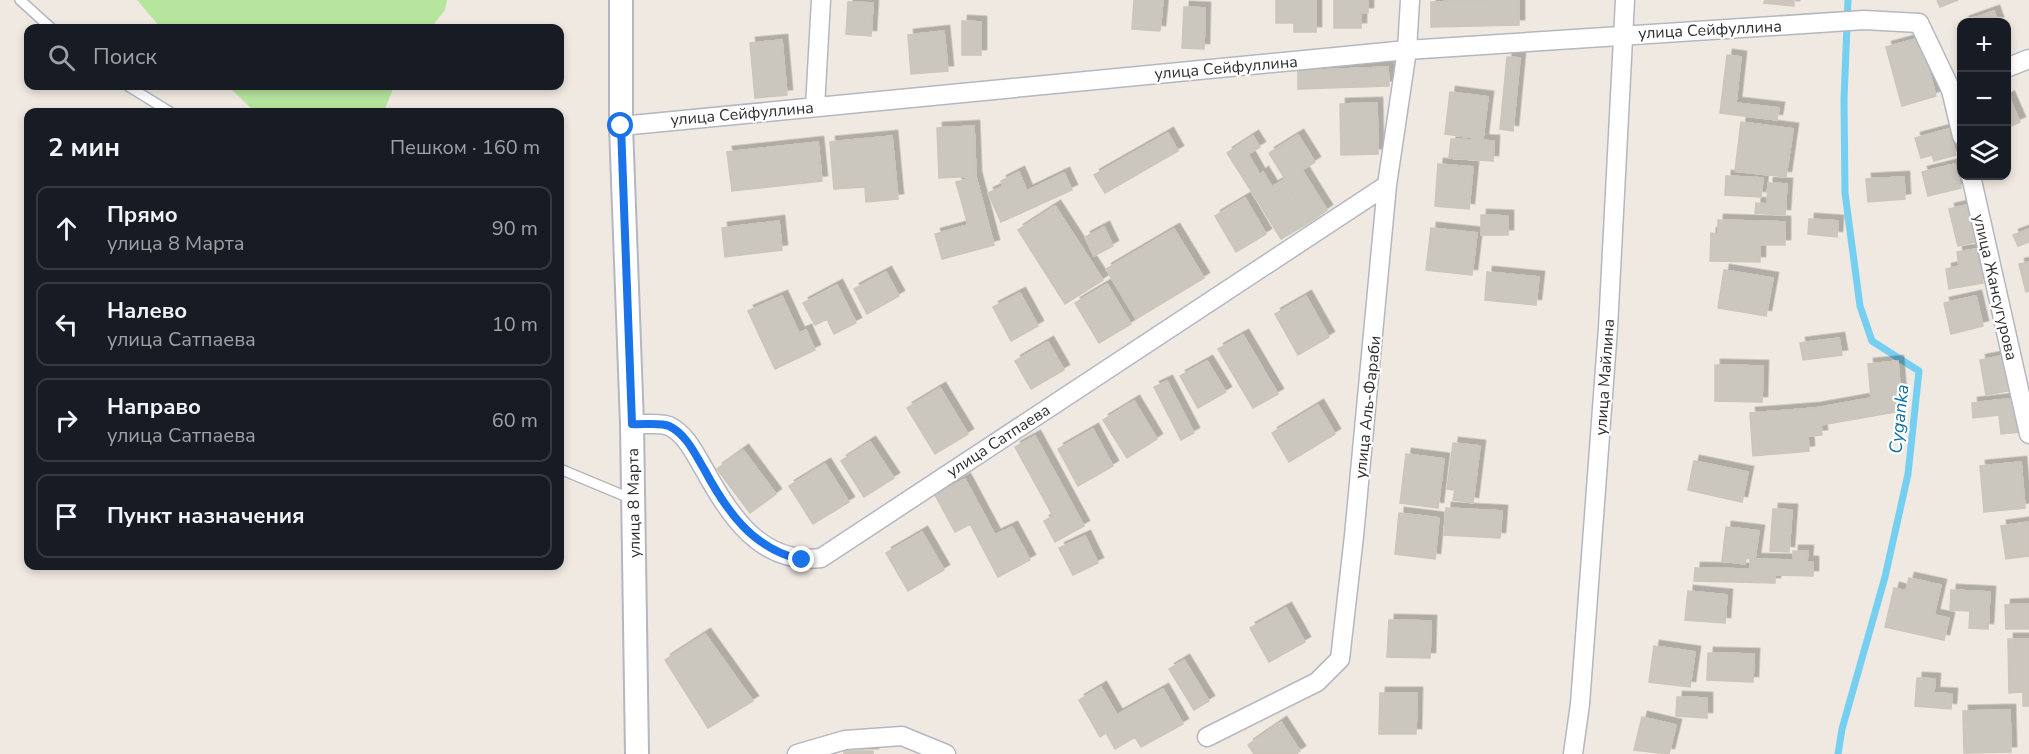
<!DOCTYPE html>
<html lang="ru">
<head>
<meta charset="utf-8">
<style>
	body { margin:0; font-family:"Nunito Sans",sans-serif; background:#20242c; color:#f1f3f6 }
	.controls { position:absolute; right:18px; top:18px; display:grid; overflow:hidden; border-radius:12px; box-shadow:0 3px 9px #0003 }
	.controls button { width:54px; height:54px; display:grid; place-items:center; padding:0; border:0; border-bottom:2px solid #363941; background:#171b24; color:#f1f3f6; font:30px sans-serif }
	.stop { position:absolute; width:18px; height:18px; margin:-14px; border:4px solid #1a73e8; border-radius:50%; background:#fff }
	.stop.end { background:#1a73e8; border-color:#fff; box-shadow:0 2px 6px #0008 }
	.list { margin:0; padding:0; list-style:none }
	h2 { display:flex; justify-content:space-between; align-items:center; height:78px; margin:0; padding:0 24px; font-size:26px }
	h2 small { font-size:20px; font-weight:400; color:#9ea1a6 }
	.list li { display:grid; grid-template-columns:39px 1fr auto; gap:18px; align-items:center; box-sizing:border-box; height:84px; margin:0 12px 12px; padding:0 12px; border:2px solid #363941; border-radius:12px }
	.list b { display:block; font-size:22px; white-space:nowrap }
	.list p { margin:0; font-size:20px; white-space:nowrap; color:#9ea1a6 }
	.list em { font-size:20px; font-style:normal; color:#9ea1a6 }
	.icon { flex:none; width:33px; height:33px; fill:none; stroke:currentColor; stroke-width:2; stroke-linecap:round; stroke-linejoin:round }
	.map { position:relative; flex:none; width:2029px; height:754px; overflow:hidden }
	.search { position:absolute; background:#171b24; box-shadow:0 3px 9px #0003; left:24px; top:24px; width:540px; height:66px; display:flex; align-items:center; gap:15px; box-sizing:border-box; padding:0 21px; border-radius:12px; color:#9ea1a6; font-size:22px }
	.panel { position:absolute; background:#171b24; box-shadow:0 3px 9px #0003; left:24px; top:108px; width:540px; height:462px; border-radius:12px }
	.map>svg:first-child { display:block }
	.green { fill:#b6e59e }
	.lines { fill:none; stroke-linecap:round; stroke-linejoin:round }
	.stream { stroke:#75cff0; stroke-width:7 }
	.building { fill:#cbc7bf; stroke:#cbc5ba; stroke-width:1.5; filter:url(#shadow) }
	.service-casing { stroke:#b4b7c1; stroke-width:12 }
	.minor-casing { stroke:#b4b7c1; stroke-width:21 }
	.tertiary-casing { stroke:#b4b7c1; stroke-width:26 }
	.service { stroke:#fff; stroke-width:9 }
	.minor { stroke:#fff; stroke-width:18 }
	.tertiary { stroke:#fff; stroke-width:22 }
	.route { stroke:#1a73e8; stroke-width:8 }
	.labels { text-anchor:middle; stroke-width:4.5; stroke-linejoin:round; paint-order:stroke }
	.street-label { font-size:16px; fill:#2e2e2e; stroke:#fff }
	.water-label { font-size:18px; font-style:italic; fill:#0d6fa3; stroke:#fff }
</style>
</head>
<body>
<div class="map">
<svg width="2029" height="754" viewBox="0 0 2029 754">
	<defs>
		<filter id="shadow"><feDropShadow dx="5.5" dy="-5.5" stdDeviation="0" flood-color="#0004"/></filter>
	</defs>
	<rect width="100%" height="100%" fill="#efe9e1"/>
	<path class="green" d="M137 0H447L445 10 431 28H161Z
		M228 86H394L385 109 380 112H255Z"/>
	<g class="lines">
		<path class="stream" d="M1838 754 1842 729 1885 577 1908 474 1919 371 1872 341 1860 306 1845 193 1844 99 1848 0"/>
	</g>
	<path class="building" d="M1134 0H1163L1160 31 1132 29Z
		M1276 0H1316V32H1294V23H1276Z
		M1334 0H1368V13H1361V28H1334Z
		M1519 0V25L1431 27V2Z
		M1765 0H1794V6L1764 3Z
		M1937 0H1958L1940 7Z
		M848 2 873 3 871 36 846 34Z
		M1184 7 1205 8 1204 49 1182 48Z
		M1994 11 1998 22H1963Z
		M962 21 981 22V55H962Z
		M944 31 948 71 911 74 908 35Z
		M1920 38 1936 96 1902 106 1886 47Z
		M782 40 787 95 755 98 750 43Z
		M1727 55 1741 57 1736 103 1779 108 1777 120 1720 113Z
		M1507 57 1520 58 1513 131 1500 129Z
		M1388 67 1389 86 1298 89V71Z
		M1450 92 1488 97 1483 139 1445 134Z
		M2009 97 2020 122 2006 128V98Z
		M1377 103 1378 154 1341 155 1340 104Z
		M1741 122 1793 129 1786 177 1735 171Z
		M974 126 976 176 939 178 937 128Z
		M1949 129 1956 155 1934 161 1932 155 1921 158 1915 138Z
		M1168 133 1178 151 1105 193 1094 175Z
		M1298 135 1315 162 1302 170 1327 210 1310 222 1290 190 1262 208 1227 153 1253 136 1260 147 1248 154 1260 175 1263 172 1272 187 1285 179 1269 153Z
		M892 136 898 199 866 202 865 187 834 189 830 142Z
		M1451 139 1494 141 1493 161 1449 158Z
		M818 142 822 181 732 191 727 152Z
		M1438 164 1473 167 1469 209 1435 206Z
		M1955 164 1961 188 1928 196 1922 172Z
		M1019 172 1027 191 1064 173 1072 190 1001 222 988 193 1003 186 1001 181Z
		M1726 176 1763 178 1761 197 1725 195Z
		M976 177 994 245 942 259 935 234 968 225 956 182Z
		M1904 177 1905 199 1868 202 1866 179Z
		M1768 183 1787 184 1785 215 1755 213 1756 203 1767 204Z
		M1290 190 1310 222 1281 239 1262 208Z
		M1245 198 1266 234 1236 252 1215 216Z
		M1971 204 1979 241 1958 246 1949 209Z
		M1055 206 1103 280 1065 304 1018 230Z
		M1481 215 1508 216V235H1481Z
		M1809 219 1838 221 1837 237 1808 234Z
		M1718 220 1785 222V245H1760V262L1710 261 1711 233 1718 234Z
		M779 221 782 250 725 257 722 228Z
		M1104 227 1113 246 1094 256 1085 237Z
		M1431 228 1477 233 1472 275 1426 270Z
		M1174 229 1204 278 1136 319 1106 269Z
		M2029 229V242L2018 246 2013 235Z
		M1977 249 1983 283 1949 289 1946 269 1959 266 1957 252Z
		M2029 262V291L2026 292 2019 264Z
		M1724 270 1773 278 1766 316 1718 308Z
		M886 272 899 296 867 314 854 289Z
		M1487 272 1539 277 1536 305 1485 300Z
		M1107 284 1131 324 1099 343 1075 303Z
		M837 285 856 323 834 334 827 319 815 325 803 303Z
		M1020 293 1038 326 1011 341 993 307Z
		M782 296 799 333 806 330 815 350 775 369 748 311Z
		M1306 296 1329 337 1298 355 1275 314Z
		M1976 296 1983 326 1951 334 1944 303Z
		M1243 335 1278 394 1253 408 1218 349Z
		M1839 338 1842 355 1803 360 1800 343Z
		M1048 342 1064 370 1031 389 1015 361Z
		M2007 355 2013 390 1986 395 1980 360Z
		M1207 361 1226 392 1198 408 1180 376Z
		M1898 361 1902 411 1821 425 1822 435 1808 436 1809 451 1753 456 1750 413 1815 408 1871 398 1868 364Z
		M1715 365 1763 366 1762 402 1715 401Z
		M1167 381 1194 433 1181 440 1154 387Z
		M940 388 968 434 935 454 907 408Z
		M2017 398 2021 432 2001 434 1999 415 1973 418 1972 403Z
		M1134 401 1157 439 1127 458 1103 420Z
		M1318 405 1335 434 1289 462 1272 433Z
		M1093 429 1113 466 1078 486 1058 449Z
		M1035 436 1084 526 1055 542 1044 521 1053 516 1015 447Z
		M870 442 894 478 864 497 841 461Z
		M1453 443 1480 446 1473 503 1453 500 1455 490 1447 489Z
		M743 450 776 494 750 513 717 469Z
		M1406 454 1444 459 1438 508 1400 503Z
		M1694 461 1748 472 1742 502 1688 490Z
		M2021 462 2025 508 1984 512 1980 466Z
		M825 464 849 502 813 524 789 486Z
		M965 479 995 535 1012 527 1030 560 998 577 970 524 955 532 935 495Z
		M1446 508 1502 511 1500 538 1444 535Z
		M1773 509 1792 510 1789 552 1770 551Z
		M1399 513 1439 518 1435 559 1395 554Z
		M2029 522V556L2006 559 2001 526Z
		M1726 527 1759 531 1755 559 1746 558 1745 564 1722 561Z
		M922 532 944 570 908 591 886 553Z
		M1085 536 1098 563 1073 575 1059 548Z
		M1793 551H1808L1807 562H1813V576L1775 575V583L1694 581 1695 568 1750 569V559L1793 560Z
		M1909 578 1941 585 1934 615 1949 618 1944 640 1885 627 1894 588 1906 591Z
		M1951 590 1990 592 1988 629 1969 628 1970 611 1950 610Z
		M1688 591 1727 595 1725 623 1685 620Z
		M2029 604V629H2006L2005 605Z
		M1286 608 1305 642 1269 662 1250 628Z
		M1389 620 1431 621 1430 658 1387 657Z
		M705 634 753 701 708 728 665 660Z
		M2008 639H2029V706H2023V692L2009 693Z
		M1654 646 1695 652 1690 687 1649 682Z
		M1708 653 1754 654 1753 682 1707 680Z
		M1184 660 1209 701 1194 710 1169 669Z
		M1917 678 1935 679 1934 693 1952 694 1951 709 1915 706Z
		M1101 687 1117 715 1163 689 1183 724 1141 747 1135 737 1115 749 1106 733 1100 737 1079 700Z
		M1380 693H1417L1416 734H1379Z
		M1677 697 1707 698V718L1676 716Z
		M2010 710 2011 752 1964 753 1963 711Z
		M1642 717 1676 725 1669 754 1634 750Z
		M1281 722 1300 751 1296 754H1254L1248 745Z
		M844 751H873V754H844Z"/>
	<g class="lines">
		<defs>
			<path id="service" d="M20 0 51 28
				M128 86 170 112
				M560 469 632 499"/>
			<path id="minor" d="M2006 68 2029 59
				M815 107 821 0
				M621 126 1407 50 1864 20 1919 23 1951 90 1962 136
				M1971 176 2029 434
				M632 424C642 425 660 422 669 426 686 434 695 454 704 469 729 515 761 565 821 558L1387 185
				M1207 737 1317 682 1340 659 1354 536 1387 185 1407 50 1410 0
				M797 754 845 740 902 736 946 754
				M1573 754 1580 704 1608 328 1625 0"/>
			<path id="tertiary" d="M621 0V126L632 424 637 754"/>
		</defs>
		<use href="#service" class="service-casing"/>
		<use href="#minor" class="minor-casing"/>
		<use href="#tertiary" class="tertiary-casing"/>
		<use href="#service" class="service"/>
		<use href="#minor" class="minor"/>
		<use href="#tertiary" class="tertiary"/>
	</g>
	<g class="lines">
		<path class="route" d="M621 126 632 424C642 425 660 422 669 426 686 434 695 454 704 469 727 512 753 549 802 560"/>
	</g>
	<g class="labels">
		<g class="street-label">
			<text transform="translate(1710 29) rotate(-3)" y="6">улица Сейфуллина</text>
			<text transform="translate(1226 67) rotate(-5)" y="6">улица Сейфуллина</text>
			<text transform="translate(742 113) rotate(-5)" y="6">улица Сейфуллина</text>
			<text transform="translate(1996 287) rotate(77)" y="6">улица Жансугурова</text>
			<text transform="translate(1604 377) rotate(-86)" y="6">улица Майлина</text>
			<text transform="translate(1367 407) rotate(-84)" y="6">улица Аль-Фараби</text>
			<text transform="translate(998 440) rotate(-33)" y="6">улица Сатпаева</text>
			<text transform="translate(633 503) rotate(-91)" y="6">улица 8 Марта</text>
		</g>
		<g class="water-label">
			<text transform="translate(1899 419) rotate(-84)" y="6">Cyganka</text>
		</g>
	</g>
</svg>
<div class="controls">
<button>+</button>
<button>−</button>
<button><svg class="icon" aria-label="layers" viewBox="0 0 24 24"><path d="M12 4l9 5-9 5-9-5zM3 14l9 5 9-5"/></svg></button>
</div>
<div class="stop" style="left:621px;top:126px"></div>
<div class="stop end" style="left:802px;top:560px"></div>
<div class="search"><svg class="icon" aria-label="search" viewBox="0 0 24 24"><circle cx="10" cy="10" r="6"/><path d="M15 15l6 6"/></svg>Поиск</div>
<section class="panel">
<h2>2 мин<small>Пешком · 160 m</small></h2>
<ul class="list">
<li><svg class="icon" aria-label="ahead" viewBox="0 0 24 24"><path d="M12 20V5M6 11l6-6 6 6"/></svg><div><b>Прямо</b><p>улица 8 Марта</p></div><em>90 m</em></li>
<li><svg class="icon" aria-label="left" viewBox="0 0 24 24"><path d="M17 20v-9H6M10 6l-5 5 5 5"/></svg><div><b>Налево</b><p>улица Сатпаева</p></div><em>10 m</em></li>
<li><svg class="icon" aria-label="right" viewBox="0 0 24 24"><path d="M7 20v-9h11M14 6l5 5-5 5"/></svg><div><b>Направо</b><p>улица Сатпаева</p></div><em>60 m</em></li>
<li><svg class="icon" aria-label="arrive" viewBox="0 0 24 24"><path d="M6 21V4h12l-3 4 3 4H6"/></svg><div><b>Пункт назначения</b></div></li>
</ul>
</section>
</div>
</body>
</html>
